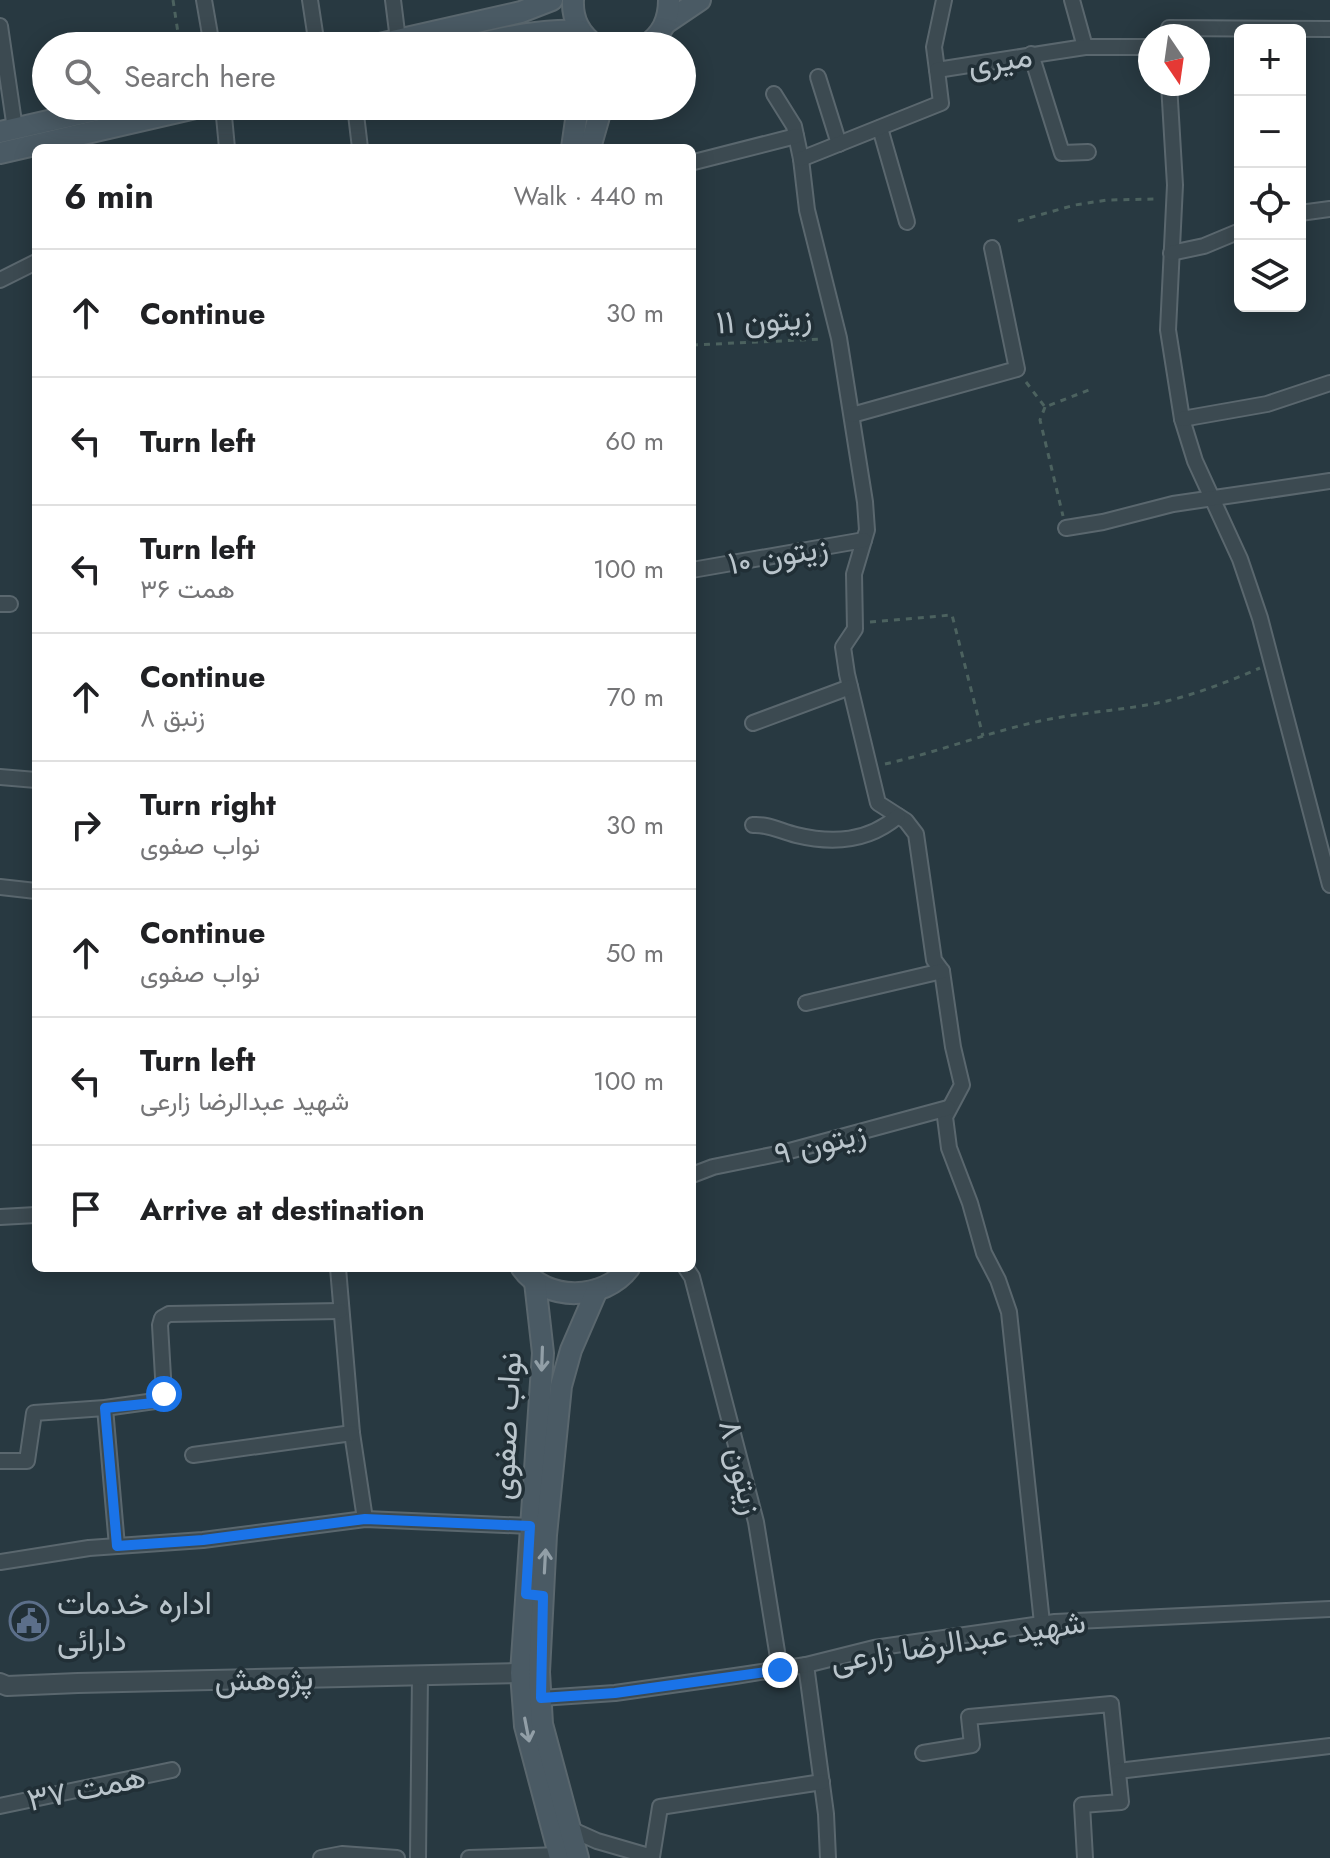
<!DOCTYPE html>
<html lang="en">
<head>
<meta charset="utf-8">
<style>
  body { margin:0; font-family:Jost,Vazirmatn,sans-serif; background:#f6f6f6; color:#202124 }
  .controls { position:absolute; right:24px; top:24px; display:grid; overflow:hidden; border-radius:12px; box-shadow:0 4px 20px #0003 }
  .controls button { width:72px; height:72px; display:grid; place-items:center; padding:0; border:0; border-bottom:2px solid #e0e0e0; background:#fff; color:#202124; font:40px sans-serif }
  .compass { position:absolute; left:1138px; top:24px; width:72px; height:72px; border-radius:50%; background:#fff; box-shadow:0 4px 20px #0003; rotate:167deg }
  .stop { position:absolute; width:24px; height:24px; margin:-18px; border:6px solid #1a73e8; border-radius:50%; background:#fff }
  .stop.end { background:#1a73e8; border-color:#fff; box-shadow:0 2px 8px #0008 }
  .list { margin:0; padding:0; list-style:none }
  h2 { display:flex; justify-content:space-between; align-items:center; height:104px; margin:0; padding:0 32px; font-size:34px }
  h2 small { font-size:26px; font-weight:400; color:#757577 }
  .list li { display:grid; grid-template-columns:52px 1fr auto; gap:24px; align-items:center; box-sizing:border-box; height:128px; padding:0 32px; border-top:2px solid #e0e0e0 }
  .list b { display:block; font-size:30px; white-space:nowrap }
  .list p { margin:0; font-size:26px; white-space:nowrap; color:#757577 }
  .list em { font-size:26px; font-style:normal; color:#757577 }
  .icon { flex:none; width:44px; height:44px; fill:none; stroke:currentColor; stroke-width:2; stroke-linecap:round; stroke-linejoin:round }
  .map { position:relative; flex:none; width:1330px; height:1858px; overflow:hidden }
  .search { position:absolute; background:#fff; box-shadow:0 4px 20px #0003; left:32px; top:32px; width:664px; height:88px; display:flex; align-items:center; gap:20px; box-sizing:border-box; padding:0 28px; border-radius:44px; color:#757577; font-size:30px }
  .panel { position:absolute; background:#fff; box-shadow:0 4px 20px #0003; left:32px; top:144px; width:664px; height:1128px; border-radius:12px }
  .map>svg:first-child { display:block }
</style>
</head>
<body>
<div class="map">
<svg width="1330" height="1858" viewBox="0 0 1330 1858">
  <rect width="100%" height="100%" fill="#283941"/>
  <g fill="none" stroke-linecap="round" stroke-linejoin="round">
    <g stroke="#5a676e" stroke-width="18">
      <g id="minor">
        <path d="M204 0 212 46"/>
        <path d="M310 0 317 46"/>
        <path d="M393 0 398 40"/>
        <path d="M1072 0 1085 47"/>
        <path d="M0 26 15 129"/>
        <path d="M1167 36 1169 28 1330 29"/>
        <path d="M1031 54 1062 153 1088 152"/>
        <path d="M937 70 934 47 944 0"/>
        <path d="M818 77 839 144"/>
        <path d="M1169 84 1175 185 1168 330 1182 419 1195 461 1240 559 1260 618 1330 885"/>
        <path d="M774 94 794 126 801 159 807 210 839 338 865 502 867 530 854 574 855 629 843 647 847 674 878 803 906 821 916 834 934 960 942 971 953 1047 962 1085 945 1117 949 1148 970 1203 984 1253 998 1280 1009 1312 1042 1623"/>
        <path d="M223 106 227 148"/>
        <path d="M355 106 360 148"/>
        <path d="M880 128 907 222"/>
        <path d="M801 159 941 103 937 70 1085 47H1150"/>
        <path d="M694 162 796 136"/>
        <path d="M1300 213 1330 209"/>
        <path d="M1171 253 1204 246 1240 231"/>
        <path d="M0 280 36 262"/>
        <path d="M852 415 1017 369 992 248"/>
        <path d="M1182 419 1267 404 1330 383"/>
        <path d="M1066 528 1103 522 1173 504 1330 481"/>
        <path d="M692 570 864 540"/>
        <path d="M0 604H10"/>
        <path d="M753 723 850 687"/>
        <path d="M0 777 36 780"/>
        <path d="M753 825C769 824 780 831 796 835 833 844 868 842 898 816"/>
        <path d="M0 887 36 891"/>
        <path d="M806 1003 942 971"/>
        <path d="M692 1175 713 1167 782 1153 948 1108"/>
        <path d="M0 1217 36 1215"/>
        <path d="M338 1268 352 1433 365 1519"/>
        <path d="M686 1268 692 1277 756 1522 780 1670"/>
        <path d="M105 1408 117 1546"/>
        <path d="M193 1455 352 1433"/>
        <path d="M0 1461H27L34 1413 105 1408 162 1400 164 1394 160 1325 162 1318 169 1314 340 1311"/>
        <path d="M0 1562 89 1548 203 1540 365 1519 530 1526"/>
        <path d="M806 1665 826 1814 828 1858"/>
        <path d="M541 1698 615 1693 735 1676 806 1665 874 1648 1055 1622 1330 1609"/>
        <path d="M923 1753 972 1745 969 1717 1111 1704 1121 1802 1082 1805 1085 1858"/>
        <path d="M1118 1771 1330 1746"/>
        <path d="M0 1806 172 1770"/>
        <path d="M568 1828 597 1841 652 1857 660 1807 822 1782"/>
        <path d="M321 1858 342 1854 397 1858"/>
        <path d="M418 1858 420 1675"/>
        <path d="M469 1858 559 1855"/>
      </g>
    </g>
    <g stroke="#5a676e" stroke-width="22">
      <path id="tertiary" d="M0 1683 7 1686 78 1683 521 1673"/>
    </g>
    <g stroke="#5a676e" stroke-width="24">
      <g id="secondary">
        <path d="M573 0C572 20 580 34 596 46"/>
        <path d="M666 23 700 0"/>
        <path d="M371 46 521 12 552 0"/>
        <path d="M469 46C507 37 542 29 580 31"/>
        <path d="M645 46C662 35 669 20 669 0"/>
        <path d="M0 132 114 106"/>
        <path d="M572 148 578 106"/>
        <path d="M590 148 602 106"/>
        <path d="M0 153 204 106"/>
        <path d="M522 1268C546 1302 604 1301 629 1268"/>
        <path d="M535 1282 543 1353 521 1673 525 1726 560 1858"/>
        <path d="M578 1858 542 1724 539 1672 546 1535 561 1386 571 1350 597 1290"/>
      </g>
    </g>
    <g stroke="#4c625f" stroke-width="3" stroke-dasharray="6 6" stroke-linecap="butt">
      <path d="M173 0 180 46"/>
      <path d="M1018 221 1075 205 1107 200 1159 199"/>
      <path d="M692 345 823 339"/>
      <path d="M1026 382 1045 407 1094 388"/>
      <path d="M1045 407 1040 420 1063 516"/>
      <path d="M870 622 952 615 983 736"/>
      <path d="M885 764C939 752 991 731 1045 720 1085 712 1127 710 1167 701 1199 693 1230 681 1260 668"/>
    </g>
    <use href="#minor" stroke="#3c4a51" stroke-width="14"/>
    <use href="#tertiary" stroke="#3c4a51" stroke-width="18"/>
    <use href="#secondary" stroke="#4a5a64" stroke-width="20"/>
  </g>
  <defs><path id="oneway-shaft" d="M-6 0H5M1.5-3L5.5 0L1.5 3" fill="none" stroke-width="1.6" stroke-linecap="round" stroke-linejoin="round" transform="scale(2)"/></defs>
  <g stroke="#929fa7">
    <use href="#oneway-shaft" transform="translate(542 1359) rotate(92)"/>
    <use href="#oneway-shaft" transform="translate(545 1561) rotate(-87)"/>
    <use href="#oneway-shaft" transform="translate(527 1730) rotate(79)"/>
  </g>
  <g fill="none" stroke-linecap="round" stroke-linejoin="round">
    <path stroke="#1a73e8" stroke-width="10" d="M164 1394 162 1400 154 1403 105 1408 117 1546 203 1540 365 1519 530 1526 526 1594 543 1596 541 1698 615 1693 780 1670"/>
  </g>
  <defs>
    <g id="civic-ring" transform="scale(2)"><circle r="9.5" fill="#212f36" stroke="#5c6f8a" stroke-width="1.5"/><path d="M-.6-6.5H3V-4.5H.6V-3L4-1V1h2V6H-6V1h2V-1L-.6-3ZM-1.2 2.5V6h2.4V2.5Z" fill="#5c6f8a"/></g>
  </defs>
  <g fill-rule="evenodd">
    <use href="#civic-ring" x="29" y="1621"/>
  </g>
  <g text-anchor="middle" stroke-width="7" stroke-linejoin="round" paint-order="stroke">
    <g font-size="32" fill="#b9c4cb" stroke="#212f36">
      <text transform="translate(1000 60) rotate(-9)" y="11">میری</text>
      <text transform="translate(764 320) rotate(-3)" y="11">زیتون ۱۱</text>
      <text transform="translate(778 555) rotate(-10)" y="11">زیتون ۱۰</text>
      <text transform="translate(820 1143) rotate(-14)" y="11">زیتون ۹</text>
      <text transform="translate(506 1426) rotate(-87)" y="11">نواب صفوی</text>
      <text transform="translate(741 1467) rotate(76)" y="11">زیتون ۸</text>
      <text transform="translate(958 1641) rotate(-9)" y="11">شهید عبدالرضا زارعی</text>
      <text transform="translate(264 1679) rotate(-1)" y="11">پژوهش</text>
      <text transform="translate(86 1788) rotate(-12)" y="11">همت ۳۷</text>
    </g>
    <g font-size="32" fill="#b9c4cb" stroke="#212f36" text-anchor="start">
      <text x="57" y="1614">اداره خدمات<tspan x="57" dy="37">دارائی</tspan></text>
    </g>
  </g>
</svg>
<div class="controls">
<button>+</button>
<button>−</button>
<button><svg class="icon" aria-label="locate" viewBox="0 0 24 24"><circle cx="12" cy="12" r="6"/><path d="M12 2v4M12 18v4M2 12h4M18 12h4"/></svg></button>
<button><svg class="icon" aria-label="layers" viewBox="0 0 24 24"><path d="M12 4l9 5-9 5-9-5zM3 14l9 5 9-5"/></svg></button>
</div>
<svg class="compass" viewBox="-18 -18 36 36"><path d="M0-13l5 13h-10z" fill="#e53935"/><path d="M0 13l5-13h-10z" fill="#757577"/></svg>
<div class="stop" style="left:164px;top:1394px"></div>
<div class="stop end" style="left:780px;top:1670px"></div>
<div class="search"><svg class="icon" aria-label="search" viewBox="0 0 24 24"><circle cx="10" cy="10" r="6"/><path d="M15 15l6 6"/></svg>Search here</div>
<section class="panel">
<h2>6 min<small>Walk · 440 m</small></h2>
<ul class="list">
<li><svg class="icon" aria-label="ahead" viewBox="0 0 24 24"><path d="M12 20V5M6 11l6-6 6 6"/></svg><div><b>Continue</b></div><em>30 m</em></li>
<li><svg class="icon" aria-label="left" viewBox="0 0 24 24"><path d="M17 20v-9H6M10 6l-5 5 5 5"/></svg><div><b>Turn left</b></div><em>60 m</em></li>
<li><svg class="icon" aria-label="left" viewBox="0 0 24 24"><path d="M17 20v-9H6M10 6l-5 5 5 5"/></svg><div><b>Turn left</b><p>همت ۳۶</p></div><em>100 m</em></li>
<li><svg class="icon" aria-label="ahead" viewBox="0 0 24 24"><path d="M12 20V5M6 11l6-6 6 6"/></svg><div><b>Continue</b><p>زنبق ۸</p></div><em>70 m</em></li>
<li><svg class="icon" aria-label="right" viewBox="0 0 24 24"><path d="M7 20v-9h11M14 6l5 5-5 5"/></svg><div><b>Turn right</b><p>نواب صفوی</p></div><em>30 m</em></li>
<li><svg class="icon" aria-label="ahead" viewBox="0 0 24 24"><path d="M12 20V5M6 11l6-6 6 6"/></svg><div><b>Continue</b><p>نواب صفوی</p></div><em>50 m</em></li>
<li><svg class="icon" aria-label="left" viewBox="0 0 24 24"><path d="M17 20v-9H6M10 6l-5 5 5 5"/></svg><div><b>Turn left</b><p>شهید عبدالرضا زارعی</p></div><em>100 m</em></li>
<li><svg class="icon" aria-label="arrive" viewBox="0 0 24 24"><path d="M6 21V4h12l-3 4 3 4H6"/></svg><div><b>Arrive at destination</b></div></li>
</ul>
</section>
</div>
</body>
</html>
